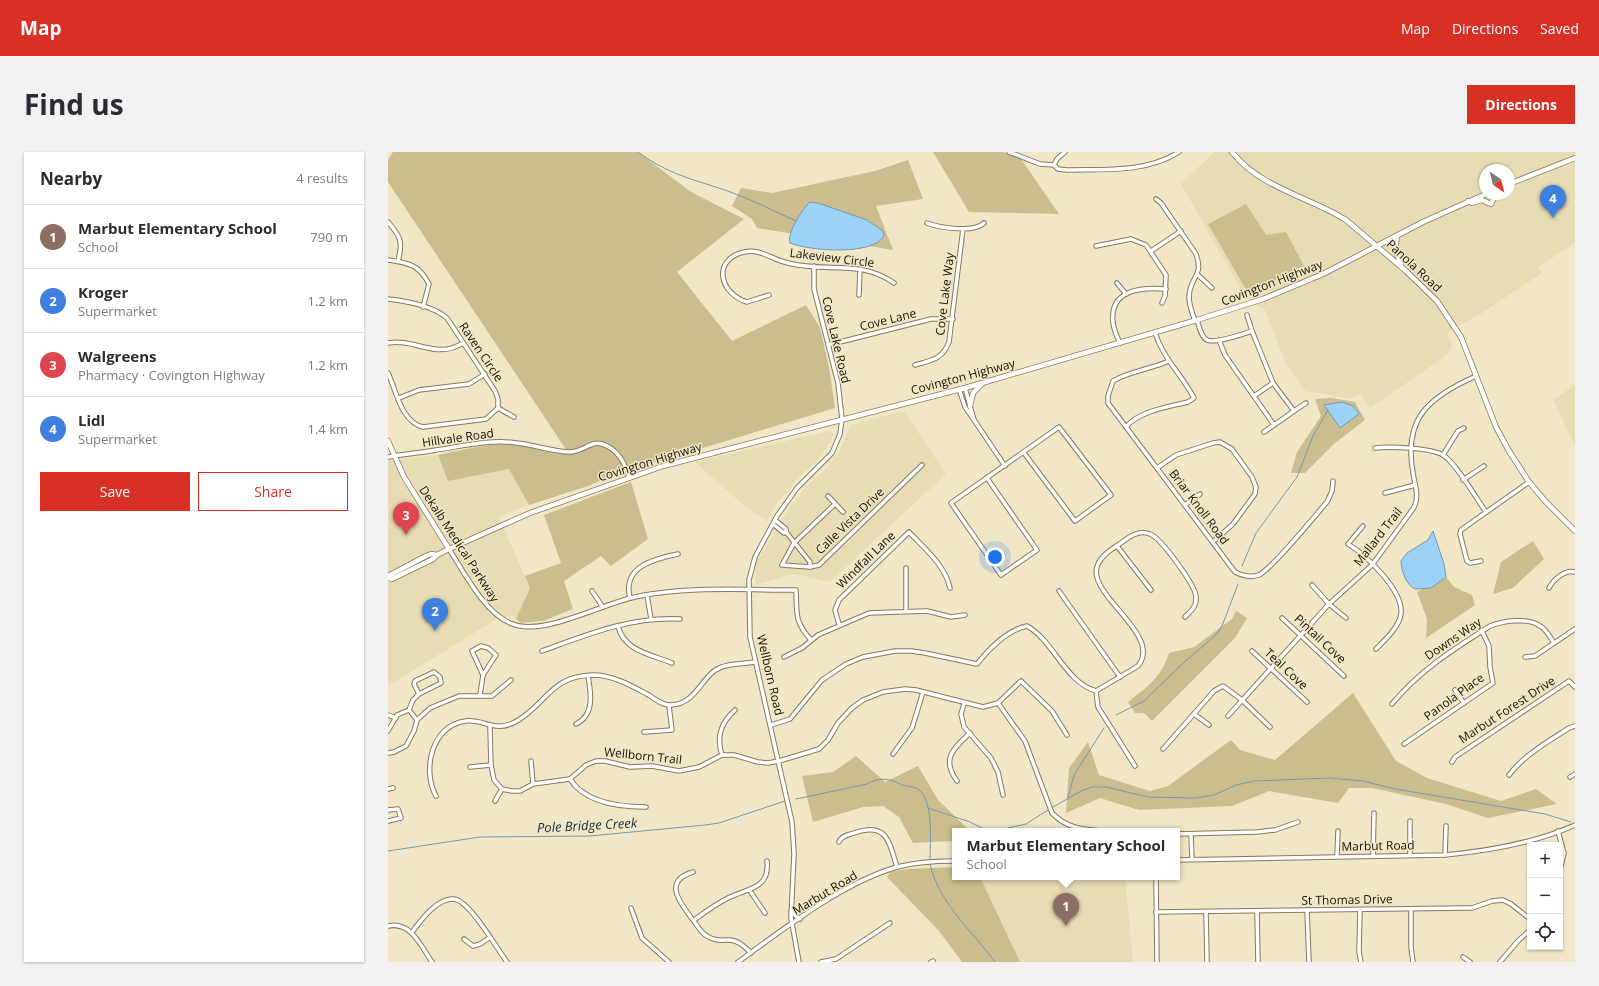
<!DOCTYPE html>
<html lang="en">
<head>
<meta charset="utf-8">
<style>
  body { margin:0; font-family:"Open Sans",sans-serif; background:#f2f2f3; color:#2b2b33 }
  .controls { position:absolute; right:12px; bottom:12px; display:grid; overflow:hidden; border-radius:0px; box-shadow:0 1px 3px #0004 }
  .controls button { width:36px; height:36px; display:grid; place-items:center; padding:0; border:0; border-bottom:1px solid #e1e1e2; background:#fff; color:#2b2b33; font:20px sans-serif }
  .compass { position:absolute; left:1091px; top:12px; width:36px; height:36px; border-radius:50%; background:#fff; box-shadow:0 1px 3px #0004; rotate:145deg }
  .you { position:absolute; left:607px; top:405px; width:14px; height:14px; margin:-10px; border:3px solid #fff; border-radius:50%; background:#1a73e8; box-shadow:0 0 0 6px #1a73e833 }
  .badge { display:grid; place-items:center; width:26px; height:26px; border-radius:50%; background:#d93025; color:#fff; font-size:13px; font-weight:700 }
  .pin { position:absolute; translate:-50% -33px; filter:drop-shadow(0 1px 2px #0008) }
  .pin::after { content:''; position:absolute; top:21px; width:14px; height:12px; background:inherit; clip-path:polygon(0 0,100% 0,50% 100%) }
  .popup { position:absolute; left:564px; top:676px; width:228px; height:52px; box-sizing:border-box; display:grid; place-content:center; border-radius:0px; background:#fff; filter:drop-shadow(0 1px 3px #0005); font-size:13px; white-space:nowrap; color:#7c7c81 }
  .popup b { font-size:15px; color:#2b2b33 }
  .popup::after { content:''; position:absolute; left:50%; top:100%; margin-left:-8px; border:8px solid transparent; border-top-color:#fff }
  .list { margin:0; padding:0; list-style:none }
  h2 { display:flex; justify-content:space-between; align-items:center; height:52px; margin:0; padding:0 16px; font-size:17px }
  h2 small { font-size:13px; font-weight:400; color:#7c7c81 }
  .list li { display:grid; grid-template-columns:26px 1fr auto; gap:12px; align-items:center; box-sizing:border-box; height:64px; padding:0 16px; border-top:1px solid #e1e1e2 }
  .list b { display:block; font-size:15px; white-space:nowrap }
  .list p { margin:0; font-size:13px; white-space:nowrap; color:#7c7c81 }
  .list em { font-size:13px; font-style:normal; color:#7c7c81 }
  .actions { display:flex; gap:8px; padding:12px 16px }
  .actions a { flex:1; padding:9px 0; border:1px solid #d93025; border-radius:0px; text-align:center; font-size:14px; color:#d93025 }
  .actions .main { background:#d93025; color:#fff }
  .icon { flex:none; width:22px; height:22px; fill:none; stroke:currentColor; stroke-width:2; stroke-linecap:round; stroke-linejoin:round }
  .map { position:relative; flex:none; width:1187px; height:810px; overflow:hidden; border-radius:0px }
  header { display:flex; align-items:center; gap:24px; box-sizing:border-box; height:56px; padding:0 20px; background:#d93025; color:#fff }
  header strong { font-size:19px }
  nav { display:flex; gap:22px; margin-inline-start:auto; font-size:14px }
  .intro { display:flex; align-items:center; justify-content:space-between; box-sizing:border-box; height:96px; padding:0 24px }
  h1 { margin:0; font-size:28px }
  .button { padding:10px 18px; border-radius:0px; background:#d93025; color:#fff; font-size:14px; font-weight:700 }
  main { display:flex; gap:24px; padding:0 24px }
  aside { flex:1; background:#fff; border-radius:0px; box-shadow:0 1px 3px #0004 }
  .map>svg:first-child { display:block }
</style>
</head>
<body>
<header>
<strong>Map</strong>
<nav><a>Map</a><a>Directions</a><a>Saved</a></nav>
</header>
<div class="intro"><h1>Find us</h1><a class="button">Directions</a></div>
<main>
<aside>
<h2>Nearby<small>4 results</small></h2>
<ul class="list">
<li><span class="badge" style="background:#8d6e63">1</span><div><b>Marbut Elementary School</b><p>School</p></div><em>790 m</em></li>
<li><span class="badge" style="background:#3f7fe0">2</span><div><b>Kroger</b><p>Supermarket</p></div><em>1.2 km</em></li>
<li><span class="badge" style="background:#e0444e">3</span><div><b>Walgreens</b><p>Pharmacy · Covington Highway</p></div><em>1.2 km</em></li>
<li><span class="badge" style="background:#3f7fe0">4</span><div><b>Lidl</b><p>Supermarket</p></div><em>1.4 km</em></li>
</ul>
<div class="actions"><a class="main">Save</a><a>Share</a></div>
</aside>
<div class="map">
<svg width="1187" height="810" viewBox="0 0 1187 810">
  <rect width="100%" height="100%" fill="#f1e7c6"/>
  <g fill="#e7dcb3" fill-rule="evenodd">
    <path d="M826 0H1187V90L1151 115 1154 121 1094 161 1059 180 1064 194 1059 203 982 256 972 242 964 247 917 239 897 210 877 158 858 146 793 32ZM1097 18H1121V42H1097Z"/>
    <path d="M1187 233V293L1165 248Z"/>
    <path d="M516 259 558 322 442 430 406 422 367 433 368 411 396 364 417 335 440 315 455 292 462 273Z"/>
    <path d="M441 279 446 282 432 307 414 322 389 351 379 369 358 355 307 310Z"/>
    <path d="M50 303 60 329 121 317 141 353 111 365 142 436 128 467 123 464 110 466 0 534V308Z"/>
    <path d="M592 725H737L745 810H632Z"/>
  </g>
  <g fill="#cbbd8d">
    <path d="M5 0H250L303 40 356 67 289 120 344 189 418 153 432 176 441 215 447 256 228 322 203 333 141 353 121 317 60 329 50 303C76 298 103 290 130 293 147 296 163 303 181 302L0 30V8Z"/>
    <path d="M545 0H615L633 7 671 62 581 60Z"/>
    <path d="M520 8 535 47 488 54 505 98 369 76 364 67 344 54 353 36 384 41 487 19Z"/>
    <path d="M858 52 878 83 898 80 916 114 860 141 820 72Z"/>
    <path d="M943 246 967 250 977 268 947 291 917 321H903L909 300 933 264 927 247Z"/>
    <path d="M243 330 260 387 223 414 213 404 176 429 185 457 155 469 133 471 128 467 142 436 137 424 173 411 156 363Z"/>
    <path d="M1145 389 1156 407 1125 436 1105 442 1113 410Z"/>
    <path d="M1058 425 1066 435 1084 443 1087 453 1038 486 1039 467 1029 440Z"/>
    <path d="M848 459 859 466 847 486 764 569 756 561H747L740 550C759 535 773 526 781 501L806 495 844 467Z"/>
    <path d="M965 541 1008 609 1039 626 1113 649 1148 637 1169 652 1100 666 1058 652 984 636H961L950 651 881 639 844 654 751 658 712 646 678 661 681 616 700 590 711 623 762 639 780 634 843 588 852 598 887 608Z"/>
    <path d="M468 604 497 630 530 614 550 648 578 675 575 679H567L566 689 525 691 511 665 495 654 475 655 425 670 414 624 445 620Z"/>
    <path d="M567 715V725H592L632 810H574L551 779 499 725 502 720 520 717Z"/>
  </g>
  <g fill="#9dd2f8" stroke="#7498af">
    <path d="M422 50 430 51 479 68 495 79 496 84C484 104 422 99 402 91 398 82 415 56 422 50Z"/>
    <path d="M954 250 965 254 971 262 952 276 936 253Z"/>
    <path d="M1045 379 1056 412 1058 425 1043 436 1027 437C1018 433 1013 418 1013 409L1019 401 1040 388Z"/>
  </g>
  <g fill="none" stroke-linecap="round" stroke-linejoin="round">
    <g stroke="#7498af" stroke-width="1">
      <path d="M250 0C275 19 299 26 328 35 356 44 382 57 408 69"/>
      <path d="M854 414 868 381 909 325 925 284 940 258"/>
      <path d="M728 563 756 549 793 513 829 482 834 474 850 432"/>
      <path d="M680 645 686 623 716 576"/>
      <path d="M408 647 479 632C492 625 501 626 514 633 520 635 526 634 531 638 546 650 542 691 542 708"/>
      <path d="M665 655 693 639 704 635H718L760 645 807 646 826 643 848 633 866 629 942 626 975 629 1007 637 1157 662 1183 670"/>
      <path d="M540 656 582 670 598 678 607 679 638 672 660 658"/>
      <path d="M0 699 92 685 202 684 317 673 331 671 397 649"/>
      <path d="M542 712C550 750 585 780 607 810"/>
    </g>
    <g stroke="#847b5c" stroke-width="5.5">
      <g id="minor">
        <path d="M621 0 652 12 666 13 669 7 677 0"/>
        <path d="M666 13 670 17 678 18C716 17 758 21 791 0"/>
        <path d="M768 47 773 51 808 102C815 123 806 121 802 138 799 148 804 160 807 169"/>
        <path d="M0 70C13 85 15 90 10 109"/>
        <path d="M539 71C552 76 586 81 596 71"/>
        <path d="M708 94 743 87 758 93 778 123 777 144 774 151"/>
        <path d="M763 99 793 79"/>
        <path d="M0 108C20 111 31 112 41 132L35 155"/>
        <path d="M810 123 824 136"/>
        <path d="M729 131 738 142"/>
        <path d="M381 143 359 150C332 142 323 108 356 100 372 96 385 108 400 111 437 121 473 107 506 131"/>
        <path d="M471 143 472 117"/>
        <path d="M0 147C18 149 45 154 59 166L107 239 110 247V256L98 267 35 275C13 270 8 238 0 221"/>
        <path d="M859 163 864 179"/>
        <path d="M809 168C811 174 813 185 819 188 827 192 855 182 864 179L885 231 906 259 876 280"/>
        <path d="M831 188 837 203 886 273"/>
        <path d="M0 191C27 186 48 208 75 191"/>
        <path d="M732 191C729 185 726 177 725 171 721 137 754 135 778 137"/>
        <path d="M440 193 543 167H565"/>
        <path d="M781 209C763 217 742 219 725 229L720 244V251L847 420C855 424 862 426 871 423 886 415 925 366 939 350L944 339 945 329"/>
        <path d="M527 213C544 208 554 208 561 190L575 77"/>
        <path d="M571 237 577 255 586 268 577 236"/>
        <path d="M866 244 885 231"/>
        <path d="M11 246 31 238 81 232 97 222"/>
        <path d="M110 256 126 265"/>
        <path d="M906 259 918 251"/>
        <path d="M586 268 617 314"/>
        <path d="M738 275C751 259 780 255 800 250L806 246C794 223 775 206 767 181"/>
        <path d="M987 296C1002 294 1043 296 1055 303 1068 311 1088 346 1098 360"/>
        <path d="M1055 303 1070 279 1076 276"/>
        <path d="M0 305C16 302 32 301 48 298 75 294 102 287 129 291 146 293 163 299 180 300 194 301 203 288 214 292 229 296 238 312 241 326"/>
        <path d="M769 316 788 303 825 291 832 290 844 297 864 325 868 335 867 342 845 372 825 390"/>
        <path d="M599 326 649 398 613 423 563 351 671 275 723 343 687 369 636 301"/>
        <path d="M1075 328 1096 314"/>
        <path d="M997 341 1027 333"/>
        <path d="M440 344 455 360"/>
        <path d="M447 352 406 391 394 413 422 415 431 413 534 313"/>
        <path d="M797 353 812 342"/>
        <path d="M387 368 398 377V380L422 410V415"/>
        <path d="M385 372 396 381 398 380"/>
        <path d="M975 374 960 392C978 403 1016 439 1013 462 1011 475 998 487 988 497"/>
        <path d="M729 394 763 438"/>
        <path d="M61 397C76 420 96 460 122 471 153 486 213 452 247 445 299 434 355 438 408 438 409 461 406 469 423 488"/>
        <path d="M1093 409 1082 411 1079 409 1072 382 1073 378 1141 330"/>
        <path d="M924 433 941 452 958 466"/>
        <path d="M1161 436C1165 428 1177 417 1187 420"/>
        <path d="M204 439 214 454"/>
        <path d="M671 439 732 525"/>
        <path d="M259 443 263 467"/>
        <path d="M242 446C234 415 265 407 290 402"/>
        <path d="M518 459V416"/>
        <path d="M894 466 956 524"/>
        <path d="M451 472 447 458 451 448 521 380C537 397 557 413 562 436"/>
        <path d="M230 474C236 499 262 502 284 511"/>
        <path d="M93 494 100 496 108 503 95 523 84 499Z"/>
        <path d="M154 499C198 483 244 464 292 467"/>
        <path d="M864 499 919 550"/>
        <path d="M396 505 414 496 430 483 481 461 539 459 563 465 577 463"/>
        <path d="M1137 505 1147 504 1187 477"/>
        <path d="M46 520 52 525 53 531 31 542 26 532 27 529Z"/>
        <path d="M1067 538 1076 551"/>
        <path d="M708 539 750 514C776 482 695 441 710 412 715 401 728 395 737 388 745 382 753 378 762 382 773 386 808 434 808 445 809 454 803 459 797 465"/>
        <path d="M708 539 710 555 747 614"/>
        <path d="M92 543 95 523"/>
        <path d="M610 551 637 589 664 661C678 676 694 677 714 679"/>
        <path d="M576 552 573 562 576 575 603 606 610 620 615 643"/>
        <path d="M1004 552C1032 518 1066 497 1102 474 1115 469 1139 465 1152 474 1158 477 1162 485 1166 491"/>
        <path d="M21 558 29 568"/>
        <path d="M806 562 821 573"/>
        <path d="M0 563 8 566"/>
        <path d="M840 564 941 452 984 413 1025 357C1032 345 1027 334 1025 321 1015 266 1041 245 1088 224"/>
        <path d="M188 572C207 563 203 541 200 524"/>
        <path d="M383 573 402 567 434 528 458 512 475 505 507 499H523L537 501 589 512C601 497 619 478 639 474 666 489 677 530 708 539"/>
        <path d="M102 575 103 613 106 628 114 637 124 639H132L145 632 182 627 198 613 208 609H217L242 615 264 614 291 619 311 615 334 603H346L370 610 380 611 391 609 431 597 440 588 450 571 464 556 475 548 495 540 517 537 528 538 595 555 610 551 633 529 664 559 679 583"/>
        <path d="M0 579 9 563 21 558 25 548 31 542"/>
        <path d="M256 580 284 578 281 554"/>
        <path d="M1016 592 1105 531 1102 515 1101 494 1094 479"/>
        <path d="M775 597 826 539 835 534 854 548 882 575"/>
        <path d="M0 601 6 600 18 594 26 579 29 568 42 556 71 544H104L123 528"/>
        <path d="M505 602 524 576 535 540"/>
        <path d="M334 603C328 584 333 571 347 558"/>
        <path d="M143 609 145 632"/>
        <path d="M1064 610 1067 605 1181 529 1187 535"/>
        <path d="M82 615 103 613"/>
        <path d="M1121 623C1136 603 1161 589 1181 576L1187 574"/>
        <path d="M1182 625 1187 622"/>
        <path d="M182 627C197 651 232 655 258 655"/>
        <path d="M569 629C553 607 565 597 582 581"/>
        <path d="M0 637 5 636"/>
        <path d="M48 644C34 619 43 573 78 569 97 567 106 581 127 570 159 553 161 524 205 523 224 523 242 533 259 542 266 546 275 554 283 553 306 552 311 531 326 519 337 511 355 512 367 510"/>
        <path d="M107 649 114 637"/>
        <path d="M0 658 10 657 13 666 0 669"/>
        <path d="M1170 679 1176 701 1172 718"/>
        <path d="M789 682 869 680 887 678 910 670"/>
        <path d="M803 682 804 707"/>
        <path d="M451 690C453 684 460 683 466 681 499 669 501 690 509 715"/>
        <path d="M1022 703V669"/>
        <path d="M1057 703 1058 674"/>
        <path d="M949 704 950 679"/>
        <path d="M985 704 986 661"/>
        <path d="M789 708 1057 703C1100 699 1147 691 1187 673"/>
        <path d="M305 720C274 729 292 751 305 768 310 774 312 780 319 784 336 795 342 778 363 801"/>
        <path d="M768 725 769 810"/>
        <path d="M362 739 377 761"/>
        <path d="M243 756 254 786 281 810"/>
        <path d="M1023 757V795L1025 810"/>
        <path d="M919 758 921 810"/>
        <path d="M972 758 971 800 973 810"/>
        <path d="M403 760 412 767"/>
        <path d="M768 760 1078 756H1084L1104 749 1115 748 1123 752 1142 767"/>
        <path d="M818 760 819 810"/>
        <path d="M869 760 870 810"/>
        <path d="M306 768C317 760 328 752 340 746 359 736 382 738 379 709"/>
        <path d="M0 774C23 769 33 794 44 810"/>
        <path d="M24 780C33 768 50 745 66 747 82 749 109 797 119 810"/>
        <path d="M76 787 85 794 92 792 101 786"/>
        <path d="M1075 805 1082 810"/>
        <path d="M350 810C397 776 454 731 509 715 528 710 548 709 567 709"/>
        <path d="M411 810 403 766 406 702 404 670 362 485 361 428 367 405 389 364 409 336 444 301 452 282 454 267 450 231 426 137V114"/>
        <path d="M433 810 448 807 502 771"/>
        <path d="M543 810 545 809"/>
        <path d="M1112 810 1130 789 1142 778"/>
      </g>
    </g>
    <g stroke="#847b5c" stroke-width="6">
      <g id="major">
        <path d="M844 0C872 36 922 45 958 68L1018 119 1049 149 1073 185 1108 275 1121 299 1141 330 1158 350 1187 379"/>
        <path d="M1121 32 1187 6"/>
        <path d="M1080 49 1084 51 1094 48 1103 52 1108 42"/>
        <path d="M1009 84 1007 97 1013 113"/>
        <path d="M582 254 585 241 594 232"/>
        <path d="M0 289 16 325 61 397"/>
        <path d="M0 426 2 423 38 404 43 402 49 403"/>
        <path d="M1 426 4 427 45 407 49 403 61 397 142 361 275 314 577 236 809 168 875 147 935 122 1035 70 1098 42"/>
      </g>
    </g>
    <use href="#minor" stroke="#fff" stroke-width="3.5"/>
    <use href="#major" stroke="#fff" stroke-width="4.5"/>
  </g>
  <g text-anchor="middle" stroke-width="3" stroke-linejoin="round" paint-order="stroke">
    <g font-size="12" fill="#151106" stroke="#f1e7c6">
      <text transform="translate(444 106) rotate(7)" y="4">Lakeview Circle</text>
      <text transform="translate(1026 114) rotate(43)" y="4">Panola Road</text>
      <text transform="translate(884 131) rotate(-21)" y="4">Covington Highway</text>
      <text transform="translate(557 142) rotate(-83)" y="4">Cove Lake Way</text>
      <text transform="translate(500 168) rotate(-14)" y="4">Cove Lane</text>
      <text transform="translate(448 188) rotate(77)" y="4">Cove Lake Road</text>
      <text transform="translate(93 200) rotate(56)" y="4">Raven Circle</text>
      <text transform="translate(575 225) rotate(-15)" y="4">Covington Highway</text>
      <text transform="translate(70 286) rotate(-8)" y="4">Hillvale Road</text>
      <text transform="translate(262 310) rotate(-17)" y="4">Covington Highway</text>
      <text transform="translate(811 355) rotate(53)" y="4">Briar Knoll Road</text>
      <text transform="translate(462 369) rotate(-44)" y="4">Calle Vista Drive</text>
      <text transform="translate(990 385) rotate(-52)" y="4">Mallard Trail</text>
      <text transform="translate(71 392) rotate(57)" y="4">Dekalb Medical Parkway</text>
      <text transform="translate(478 408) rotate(-44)" y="4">Windfall Lane</text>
      <text transform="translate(932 487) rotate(43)" y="4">Pintail Cove</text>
      <text transform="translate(1065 487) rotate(-34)" y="4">Downs Way</text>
      <text transform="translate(898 517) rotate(43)" y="4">Teal Cove</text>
      <text transform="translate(382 523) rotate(77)" y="4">Wellborn Road</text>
      <text transform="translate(1066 545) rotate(-36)" y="4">Panola Place</text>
      <text transform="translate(1119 558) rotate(-33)" y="4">Marbut Forest Drive</text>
      <text transform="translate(255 604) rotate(6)" y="4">Wellborn Trail</text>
      <text transform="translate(990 694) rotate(-1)" y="4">Marbut Road</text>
      <text transform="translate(437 741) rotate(-31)" y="4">Marbut Road</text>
      <text transform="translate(959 748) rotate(-1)" y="4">St Thomas Drive</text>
    </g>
    <g font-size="13" font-style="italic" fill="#0e2c3f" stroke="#f1e7c6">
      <text transform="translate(199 673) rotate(-3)" y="5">Pole Bridge Creek</text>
    </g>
  </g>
</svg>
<div class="controls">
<button>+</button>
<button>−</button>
<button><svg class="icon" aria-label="locate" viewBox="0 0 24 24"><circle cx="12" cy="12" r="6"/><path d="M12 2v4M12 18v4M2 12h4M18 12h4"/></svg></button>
</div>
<svg class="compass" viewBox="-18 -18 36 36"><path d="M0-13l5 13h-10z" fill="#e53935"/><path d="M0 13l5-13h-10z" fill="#7c7c81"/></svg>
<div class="you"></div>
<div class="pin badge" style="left:678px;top:774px;background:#8d6e63">1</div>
<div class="popup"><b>Marbut Elementary School</b>School</div>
<div class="pin badge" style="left:47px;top:479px;background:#3f7fe0">2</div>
<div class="pin badge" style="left:18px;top:383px;background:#e0444e">3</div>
<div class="pin badge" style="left:1165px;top:66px;background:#3f7fe0">4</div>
</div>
</main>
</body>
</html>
